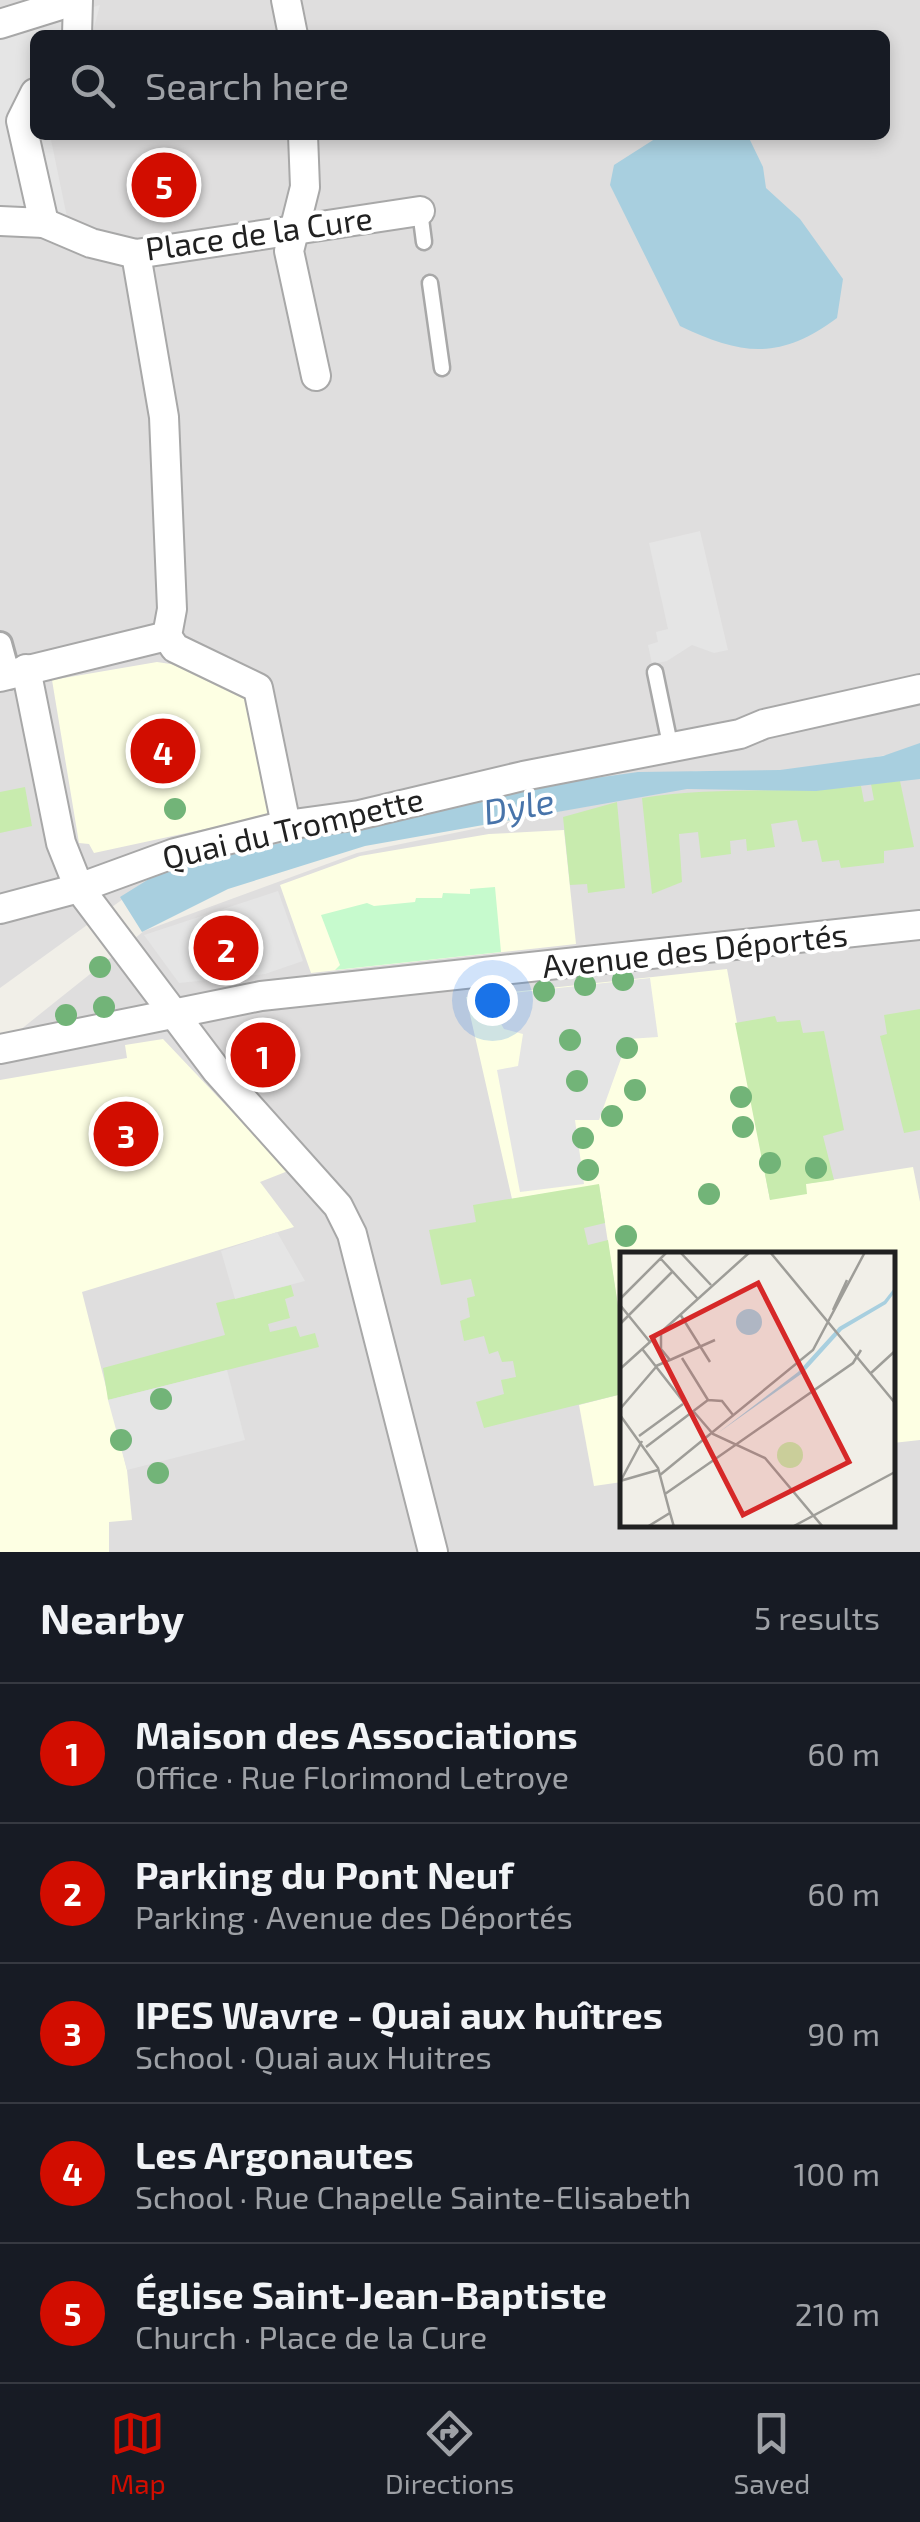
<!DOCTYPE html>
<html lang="en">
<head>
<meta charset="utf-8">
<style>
  body { margin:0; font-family:"Exo 2",sans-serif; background:#242831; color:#f1f3f6 }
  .you { position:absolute; left:492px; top:1000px; width:35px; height:35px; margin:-25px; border:8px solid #fff; border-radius:50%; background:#1a73e8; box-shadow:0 0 0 15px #1a73e833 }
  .badge { display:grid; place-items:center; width:65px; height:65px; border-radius:50%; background:#d20d00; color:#fff; font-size:32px; font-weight:700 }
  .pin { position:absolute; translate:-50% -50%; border:5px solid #fff; box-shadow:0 2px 10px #0006 }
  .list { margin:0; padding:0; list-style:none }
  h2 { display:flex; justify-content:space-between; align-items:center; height:130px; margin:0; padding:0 40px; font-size:42px }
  h2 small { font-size:32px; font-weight:400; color:#9ea1a6 }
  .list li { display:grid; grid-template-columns:65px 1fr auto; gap:30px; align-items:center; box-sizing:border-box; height:140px; padding:0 40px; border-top:2px solid #363941 }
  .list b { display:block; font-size:38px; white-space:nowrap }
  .list p { margin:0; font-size:32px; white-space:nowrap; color:#9ea1a6 }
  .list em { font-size:32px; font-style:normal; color:#9ea1a6 }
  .icon { flex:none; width:55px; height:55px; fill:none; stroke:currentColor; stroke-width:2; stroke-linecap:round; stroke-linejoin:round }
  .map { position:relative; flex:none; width:920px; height:1552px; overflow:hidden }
  .search { position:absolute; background:#171b24; box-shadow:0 5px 15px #0003; left:30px; right:30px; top:30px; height:110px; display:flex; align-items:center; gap:25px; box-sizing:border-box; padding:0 35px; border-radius:15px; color:#9ea1a6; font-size:38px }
  .sheet { height:830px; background:#171b24 }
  nav { display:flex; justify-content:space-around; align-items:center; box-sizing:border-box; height:140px; border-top:2px solid #363941; background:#171b24; font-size:28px; color:#9ea1a6 }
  nav a { display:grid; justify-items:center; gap:5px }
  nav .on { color:#d20d00 }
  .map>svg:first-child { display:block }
</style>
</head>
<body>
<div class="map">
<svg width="920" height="1552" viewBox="0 0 920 1552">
  <rect width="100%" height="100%" fill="#f1efe8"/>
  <g fill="#dfdede" fill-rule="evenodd">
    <path d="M0 0H920V749L781 774 696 771 123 899 0 988ZM35 35H885V135H35Z"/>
    <path d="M920 774V1552H0V1046L144 931 357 853 683 786ZM622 1254H892V1524H622Z"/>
  </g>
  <g fill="#fdffe3">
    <path d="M157 662 204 669 252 695 274 814 94 853 89 844 79 843 52 680Z"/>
    <path d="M564 830 576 944 311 973 280 885 360 856 489 834Z"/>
    <path d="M727 969 770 1200 805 1184 913 1167 920 1202V1440L893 1443 892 1254H622V1332L599 1185 512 1199 466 997Z"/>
    <path d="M163 1039 288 1171 260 1182 294 1227 82 1292 127 1470 132 1520 109 1522V1552H0V1080L127 1058 125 1045Z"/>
    <path d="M622 1394V1482L594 1486 579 1405Z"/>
  </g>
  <g fill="#c8ebae">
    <path d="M900 781 914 847 884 851V863L841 868 839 860 822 862 817 840 802 842 797 820 771 824 775 847 747 851 746 839 730 841 731 854 701 858 698 832 679 834 682 882 652 894 642 798C715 786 788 794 861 786L864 802 874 800 871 784Z"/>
    <path d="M25 787 32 826 0 833V792Z"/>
    <path d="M617 802 625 888 588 893 587 884 570 885 563 817Z"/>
    <path d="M920 1009V1130L904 1133 880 1036 887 1034 884 1015Z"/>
    <path d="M775 1016 777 1022 800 1020 803 1033 824 1031 844 1130 823 1136 834 1180 806 1184 807 1194 770 1200 735 1023Z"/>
    <path d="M599 1184 605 1223 584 1228 588 1245 608 1240 622 1332V1394L484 1428 476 1402 504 1394 501 1380 516 1377 513 1361 502 1362 498 1351 489 1354 484 1336 464 1341 460 1321 470 1317 467 1298 475 1296 471 1279 441 1285 429 1230 476 1222 473 1205Z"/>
    <path d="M291 1285 294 1296 285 1299 290 1318 268 1324 270 1332 296 1326 300 1337 315 1333 319 1347 108 1400 103 1368 225 1335 216 1303Z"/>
  </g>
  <path fill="#c6facd" d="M495 887 501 952 335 970 340 965 321 915 367 903 374 906 415 902 416 898H442L443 893 470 894V889Z"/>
  <g fill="#e5e5e5">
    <path d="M100 5 92 35H35V135H50L67 217 58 221 52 235H0V35Z"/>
    <path d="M700 531 728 650 714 653 692 645 667 661 652 664 648 645 658 642 656 632 668 629 649 543Z"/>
    <path d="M278 891 303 961 265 974 179 983 144 935Z"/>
    <path d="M650 978 658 1037 628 1039 599 1120H575L584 1184 520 1192 497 1070 518 1066 523 1034 504 1029 485 996Z"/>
    <path d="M277 1232 305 1281 235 1299 221 1251Z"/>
    <path d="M227 1370 245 1440 127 1470 108 1400Z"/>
  </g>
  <g fill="#a8cfdf">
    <path d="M661 135 749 138 763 167 766 188 800 219 843 279 837 318C780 360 743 356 680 326L610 185 614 165Z"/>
    <path d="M920 743V779L816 791 687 789 365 846 228 889 142 932 120 897 165 869 531 787 638 772 780 770 883 756Z"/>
  </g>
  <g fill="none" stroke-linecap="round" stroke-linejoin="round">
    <g stroke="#a8a8a8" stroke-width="19">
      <g id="service">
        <path d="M420 211 424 242"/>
        <path d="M430 283 442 368"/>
        <path d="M655 672 671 749"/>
      </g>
    </g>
    <g stroke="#a8a8a8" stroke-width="28">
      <path id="pedestrian" d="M0 644 9 677"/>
    </g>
    <g stroke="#a8a8a8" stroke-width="32">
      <g id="minor">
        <path d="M286 0 293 35"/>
        <path d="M0 24 77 0"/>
        <path d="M77 35 78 0"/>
        <path d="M303 135 305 187 289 251 316 376"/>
        <path d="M0 221 44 223 21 121 35 93"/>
        <path d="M44 223 91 243 136 254 420 211"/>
        <path d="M136 254 164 417 172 609 167 636 175 648 258 688 286 825"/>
        <path d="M26 669 61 843 79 888 217 1071 338 1206 352 1234 433 1552"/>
        <path d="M0 677 167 636"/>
        <path d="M0 909 79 888 175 853 286 825 359 815 523 776 740 734 764 724 920 689"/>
        <path d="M0 1049 261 996 920 925"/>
      </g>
    </g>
    <use href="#service" stroke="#fff" stroke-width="14"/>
    <use href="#pedestrian" stroke="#fff" stroke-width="22"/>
    <use href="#minor" stroke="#fff" stroke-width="28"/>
  </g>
  <g fill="#72b478">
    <circle cx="175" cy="809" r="11"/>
    <circle cx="100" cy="967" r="11"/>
    <circle cx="623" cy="980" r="11"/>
    <circle cx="585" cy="985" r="11"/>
    <circle cx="544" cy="991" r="11"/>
    <circle cx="104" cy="1007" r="11"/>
    <circle cx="66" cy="1015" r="11"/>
    <circle cx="570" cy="1040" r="11"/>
    <circle cx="627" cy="1048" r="11"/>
    <circle cx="577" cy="1081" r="11"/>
    <circle cx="635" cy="1090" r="11"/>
    <circle cx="741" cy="1097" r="11"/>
    <circle cx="612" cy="1116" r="11"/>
    <circle cx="743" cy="1127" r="11"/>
    <circle cx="583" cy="1138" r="11"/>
    <circle cx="770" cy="1163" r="11"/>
    <circle cx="816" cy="1168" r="11"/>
    <circle cx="588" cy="1170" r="11"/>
    <circle cx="709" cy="1194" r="11"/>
    <circle cx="626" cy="1236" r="11"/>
    <circle cx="161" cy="1399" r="11"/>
    <circle cx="121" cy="1440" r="11"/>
    <circle cx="158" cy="1473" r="11"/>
  </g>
  <g text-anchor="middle" stroke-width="8" stroke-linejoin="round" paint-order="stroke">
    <g font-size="32" fill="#212121" stroke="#fff">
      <text transform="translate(259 234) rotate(-8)" y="11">Place de la Cure</text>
      <text transform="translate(293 829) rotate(-13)" y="11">Quai du Trompette</text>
      <text transform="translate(695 951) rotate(-6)" y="11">Avenue des Déportés</text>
    </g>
    <g font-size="35" font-style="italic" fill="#4874aa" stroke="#fff">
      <text transform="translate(519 807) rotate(-10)" y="12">Dyle</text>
    </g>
  </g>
  <g transform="translate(620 1252)">
    <rect width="275" height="275" fill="#f1efe8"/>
    <path d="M157 203a13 13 0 1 1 26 0a13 13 0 1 1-26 0Z" fill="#c8ebae"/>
    <path d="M275 35V40L266 52 222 78 184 120 98 181 178 120 219 75 264 49ZM116 70a13 13 0 1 1 26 0a13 13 0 1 1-26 0Z" fill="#a8cfdf"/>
    <path fill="none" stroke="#9e9d98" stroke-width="2.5" d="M60 0 91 33M150 0 275 151M41 7 77 46M0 47 47 0M0 53 30 90M213 58 227 28M60 62 90 110M0 72 53 19M23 98 73 162M62 106 88 148M50 108 95 88M36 114 50 108 41 97V80M0 117 130 0M251 121 275 99M88 148 102 149 113 163M0 157 36 115M74 160 93 182 145 206 203 275M0 163 38 216 50 261M19 184 63 152M26 195 88 148M40 223 193 98 245 0M0 229 38 218M0 230 22 189M45 242 233 111 241 98M27 275 50 261 54 275M172 275 275 220"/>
    <path fill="#d62828" fill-opacity="0.15" stroke="#d62828" stroke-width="5" d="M138 31 229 210 123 263 32 85Z"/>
    <rect width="275" height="275" fill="none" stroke="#212121" stroke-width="5"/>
  </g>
</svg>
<div class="you"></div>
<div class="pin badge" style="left:263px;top:1055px">1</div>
<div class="pin badge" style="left:226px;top:948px">2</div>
<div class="pin badge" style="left:126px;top:1134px">3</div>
<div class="pin badge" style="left:163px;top:751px">4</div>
<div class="pin badge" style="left:164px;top:185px">5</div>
<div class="search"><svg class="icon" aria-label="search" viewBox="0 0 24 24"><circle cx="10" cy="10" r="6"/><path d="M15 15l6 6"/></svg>Search here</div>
</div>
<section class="sheet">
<h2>Nearby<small>5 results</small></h2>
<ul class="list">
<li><span class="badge">1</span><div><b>Maison des Associations</b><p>Office · Rue Florimond Letroye</p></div><em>60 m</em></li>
<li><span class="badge">2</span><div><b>Parking du Pont Neuf</b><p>Parking · Avenue des Déportés</p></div><em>60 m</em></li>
<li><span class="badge">3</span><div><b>IPES Wavre - Quai aux huîtres</b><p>School · Quai aux Huitres</p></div><em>90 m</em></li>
<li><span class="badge">4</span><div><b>Les Argonautes</b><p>School · Rue Chapelle Sainte-Elisabeth</p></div><em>100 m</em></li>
<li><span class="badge">5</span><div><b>Église Saint-Jean-Baptiste</b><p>Church · Place de la Cure</p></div><em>210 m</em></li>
</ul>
</section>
<nav>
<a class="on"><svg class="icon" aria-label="map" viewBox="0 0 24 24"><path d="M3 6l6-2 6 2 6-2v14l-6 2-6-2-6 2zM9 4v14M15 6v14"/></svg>Map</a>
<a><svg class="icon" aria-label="directions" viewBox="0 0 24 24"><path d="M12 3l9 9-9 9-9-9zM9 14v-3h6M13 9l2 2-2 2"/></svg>Directions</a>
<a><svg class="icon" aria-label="saved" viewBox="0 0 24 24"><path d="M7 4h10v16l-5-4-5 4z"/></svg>Saved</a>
</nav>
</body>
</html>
